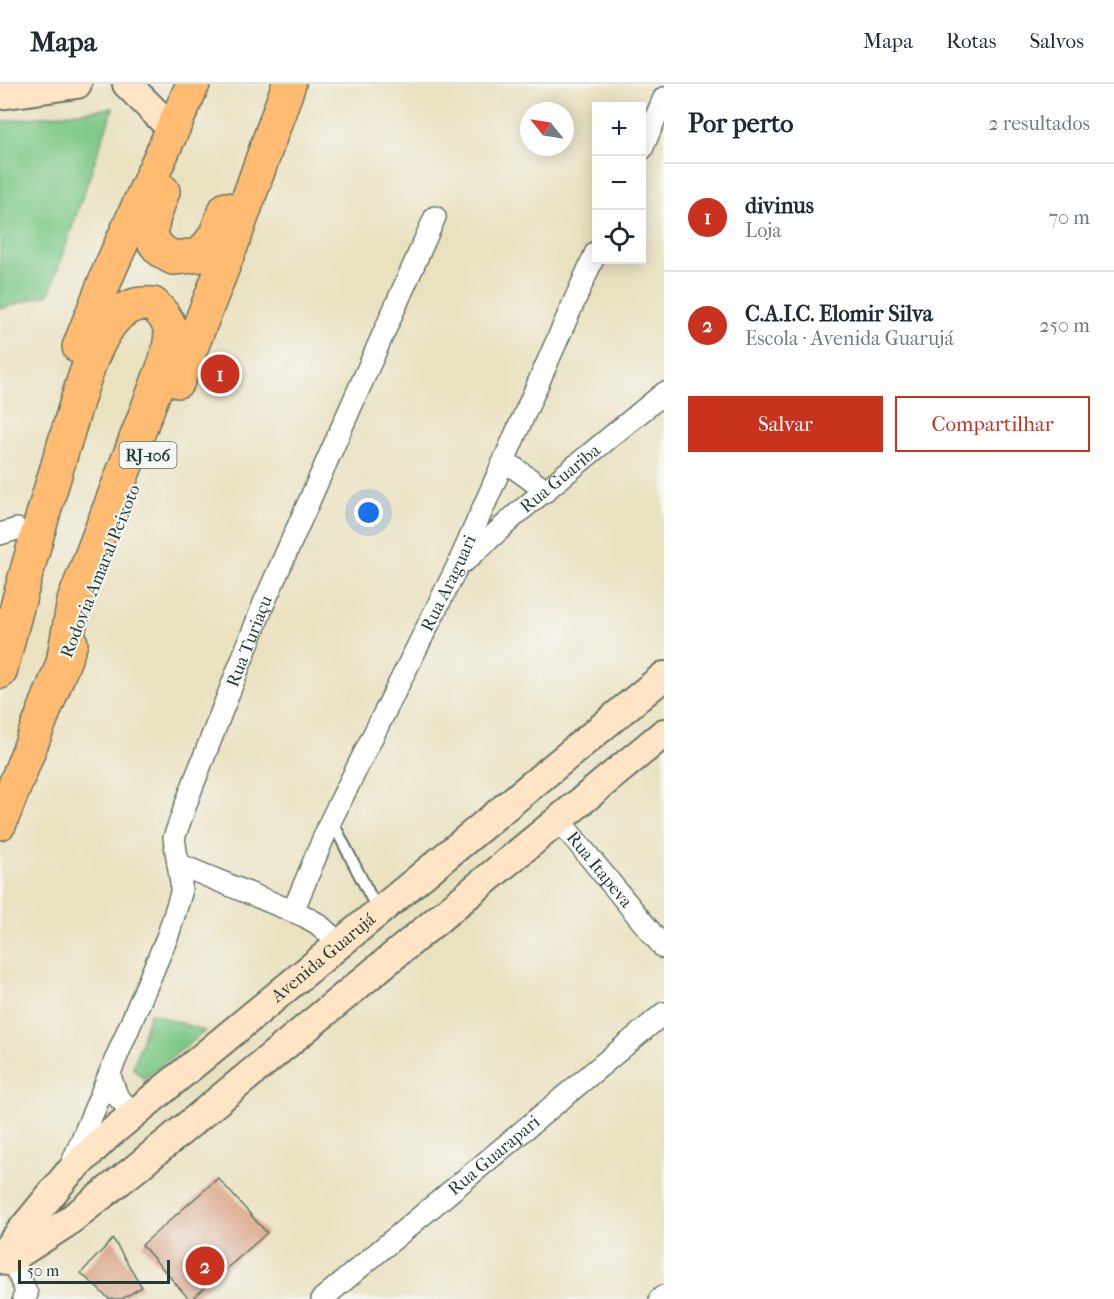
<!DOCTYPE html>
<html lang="pt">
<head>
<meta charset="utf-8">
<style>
  body { margin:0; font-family:"IM FELL French Canon",serif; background:#f6f6f7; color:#1f2937 }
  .controls { position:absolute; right:18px; top:18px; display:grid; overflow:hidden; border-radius:0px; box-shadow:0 3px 15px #0003 }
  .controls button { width:54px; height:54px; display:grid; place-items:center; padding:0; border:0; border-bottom:2px solid #e0e1e3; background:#fff; color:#1f2937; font:30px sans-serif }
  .compass { position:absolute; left:520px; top:18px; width:54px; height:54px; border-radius:50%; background:#fff; box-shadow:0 3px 15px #0003; rotate:300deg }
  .scale { position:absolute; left:18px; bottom:15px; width:152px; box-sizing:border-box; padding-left:6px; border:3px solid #1f3d34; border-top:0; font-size:16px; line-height:21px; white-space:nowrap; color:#1f3d34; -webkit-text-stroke:4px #f6f6f2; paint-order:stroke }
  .you { position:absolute; left:369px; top:429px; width:21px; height:21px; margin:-15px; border:4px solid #fff; border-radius:50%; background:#1a73e8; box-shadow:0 0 0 9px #1a73e833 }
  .badge { display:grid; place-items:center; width:39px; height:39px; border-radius:50%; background:#c8321e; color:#fff; font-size:20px; font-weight:700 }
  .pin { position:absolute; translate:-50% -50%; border:3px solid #fff; box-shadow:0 2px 6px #0006 }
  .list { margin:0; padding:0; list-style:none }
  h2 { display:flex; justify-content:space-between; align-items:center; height:78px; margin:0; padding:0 24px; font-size:26px }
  h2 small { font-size:20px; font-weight:400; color:#747a83 }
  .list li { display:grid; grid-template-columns:39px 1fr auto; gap:18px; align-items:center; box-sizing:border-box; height:108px; padding:0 24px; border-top:2px solid #e0e1e3 }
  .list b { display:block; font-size:22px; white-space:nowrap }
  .list p { margin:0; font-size:20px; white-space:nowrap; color:#747a83 }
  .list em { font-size:20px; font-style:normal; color:#747a83 }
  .actions { display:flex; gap:12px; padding:18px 24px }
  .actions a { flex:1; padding:14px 0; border:2px solid #c8321e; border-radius:0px; text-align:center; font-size:21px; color:#c8321e }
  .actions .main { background:#c8321e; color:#fff }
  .icon { flex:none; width:33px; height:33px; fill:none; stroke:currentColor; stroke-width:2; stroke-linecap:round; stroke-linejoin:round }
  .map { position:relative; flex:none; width:664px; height:1215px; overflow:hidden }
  header { display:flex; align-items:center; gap:36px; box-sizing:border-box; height:84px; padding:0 30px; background:#fff; border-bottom:2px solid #e0e1e3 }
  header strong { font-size:28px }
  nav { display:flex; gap:33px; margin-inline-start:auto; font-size:21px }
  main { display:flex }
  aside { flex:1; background:#fff }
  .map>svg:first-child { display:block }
</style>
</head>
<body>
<header>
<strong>Mapa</strong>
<nav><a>Mapa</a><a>Rotas</a><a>Salvos</a></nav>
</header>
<main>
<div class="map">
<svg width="664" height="1215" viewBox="0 0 664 1215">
  <rect width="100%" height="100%" fill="#f6f6f2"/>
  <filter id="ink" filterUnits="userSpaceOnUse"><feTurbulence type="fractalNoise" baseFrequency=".0167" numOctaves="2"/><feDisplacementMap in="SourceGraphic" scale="12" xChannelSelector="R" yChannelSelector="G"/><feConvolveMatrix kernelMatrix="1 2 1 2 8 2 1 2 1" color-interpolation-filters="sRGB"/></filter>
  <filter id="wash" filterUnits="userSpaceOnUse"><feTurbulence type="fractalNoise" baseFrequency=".008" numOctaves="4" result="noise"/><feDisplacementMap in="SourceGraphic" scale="24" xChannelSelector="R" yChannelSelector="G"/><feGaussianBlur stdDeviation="1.35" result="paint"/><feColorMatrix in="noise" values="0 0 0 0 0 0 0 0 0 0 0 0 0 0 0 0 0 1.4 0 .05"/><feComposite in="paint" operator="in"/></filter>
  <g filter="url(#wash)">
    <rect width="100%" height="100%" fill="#eae1bf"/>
    <g fill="#7dc886" stroke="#4e825d" stroke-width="1.5">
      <path d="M113 24 49 210 0 225V38Z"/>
      <path d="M150 929 205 947 144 995 133 984Z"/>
    </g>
    <g id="blocks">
      <g fill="#d69a7b">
        <path d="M218 1094 267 1149 192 1215H189L142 1161Z"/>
        <path d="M113 1155 142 1203 122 1215H109L81 1189Z"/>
      </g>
    </g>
  </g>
  <g filter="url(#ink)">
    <use href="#blocks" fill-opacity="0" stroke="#667665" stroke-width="1.5"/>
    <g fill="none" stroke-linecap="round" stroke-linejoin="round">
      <g stroke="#667665" stroke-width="14">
        <path id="lane" d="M332 737 378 827"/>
      </g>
      <g stroke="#667665" stroke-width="24">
        <g id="street">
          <path d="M642 65 664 14"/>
          <path d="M505 377 546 407"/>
          <path d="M0 450 17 445"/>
          <path id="s1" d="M465 477 519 428 664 309"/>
          <path id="s2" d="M559 736 664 864"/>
          <path d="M178 780 304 832 318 840 340 860"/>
          <path id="s3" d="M293 827 331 736 457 483 596 168"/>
          <path d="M110 992 117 1012 134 1030"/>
          <path id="s4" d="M71 1081 168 851 181 809V799L174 754 191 706 264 519 435 133"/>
          <path d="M12 1175 27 1210 23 1215"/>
          <path id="s5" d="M322 1215 664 929"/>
          <path d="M660 1215 664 1212"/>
        </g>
      </g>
      <g stroke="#667665" stroke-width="32">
        <g id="secondary">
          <path d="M127 0 171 44"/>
          <path d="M0 11 77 0"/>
          <path id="s6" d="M0 1173 67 1091 107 1052 664 592"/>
          <path d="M7 1177 65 1140 135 1085 664 649"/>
        </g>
      </g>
      <g stroke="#667665" stroke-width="36">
        <g id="highway">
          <path d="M163 107C153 137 139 157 173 174L201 171 215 152 226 125"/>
          <path d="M79 263 109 187 193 0"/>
          <path d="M178 297 235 152 289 0"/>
          <path d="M0 588C20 509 42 432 66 354 77 319 91 259 116 233 128 221 138 219 153 220 176 242 173 250 165 279L74 517 63 578"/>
          <path d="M0 739 71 559"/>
        </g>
      </g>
      <use href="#lane" stroke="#fff" stroke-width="10"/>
      <use href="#street" stroke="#fff" stroke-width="21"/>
      <use href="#secondary" stroke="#ffe4c6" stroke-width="28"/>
      <use href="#highway" stroke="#ffbb71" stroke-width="33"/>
    </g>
  </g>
  <g text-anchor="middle" stroke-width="4.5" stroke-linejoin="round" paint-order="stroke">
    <rect fill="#f6f6f2" stroke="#60746d" stroke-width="1.5" x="119.5" y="358" width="57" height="26" rx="4.5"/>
    <g font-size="16" font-weight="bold" fill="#1f3d34">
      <text x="148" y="377">RJ-106</text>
    </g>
    <g font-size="18" fill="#1f3d34" stroke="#f6f6f2">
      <text dy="6" stroke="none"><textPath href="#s1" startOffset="126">Rua Guariba</textPath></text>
      <text transform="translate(100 487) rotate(-68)" y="6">Rodovia Amaral Peixoto</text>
      <text dy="6" stroke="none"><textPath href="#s3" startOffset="363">Rua Araguari</textPath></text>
      <text dy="6" stroke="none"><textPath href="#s4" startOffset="560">Rua Turiaçu</textPath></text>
      <text dy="6" stroke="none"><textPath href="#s2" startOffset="64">Rua Itapeva</textPath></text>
      <text dy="6" stroke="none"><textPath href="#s6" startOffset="442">Avenida Guarujá</textPath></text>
      <text dy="6" stroke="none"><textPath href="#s5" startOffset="224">Rua Guarapari</textPath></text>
    </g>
  </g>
</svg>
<div class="controls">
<button>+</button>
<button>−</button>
<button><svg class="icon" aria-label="locate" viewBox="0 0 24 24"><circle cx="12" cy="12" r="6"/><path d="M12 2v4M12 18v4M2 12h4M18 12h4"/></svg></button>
</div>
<svg class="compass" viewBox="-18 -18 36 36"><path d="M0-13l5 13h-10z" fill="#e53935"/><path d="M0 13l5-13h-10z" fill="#747a83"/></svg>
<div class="scale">50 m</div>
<div class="you"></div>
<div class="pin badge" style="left:220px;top:290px">1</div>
<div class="pin badge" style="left:205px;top:1182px">2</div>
</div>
<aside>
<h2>Por perto<small>2 resultados</small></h2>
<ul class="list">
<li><span class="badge">1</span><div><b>divinus</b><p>Loja</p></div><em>70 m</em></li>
<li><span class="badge">2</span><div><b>C.A.I.C. Elomir Silva</b><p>Escola · Avenida Guarujá</p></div><em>250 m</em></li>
</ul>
<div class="actions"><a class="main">Salvar</a><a>Compartilhar</a></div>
</aside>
</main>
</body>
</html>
